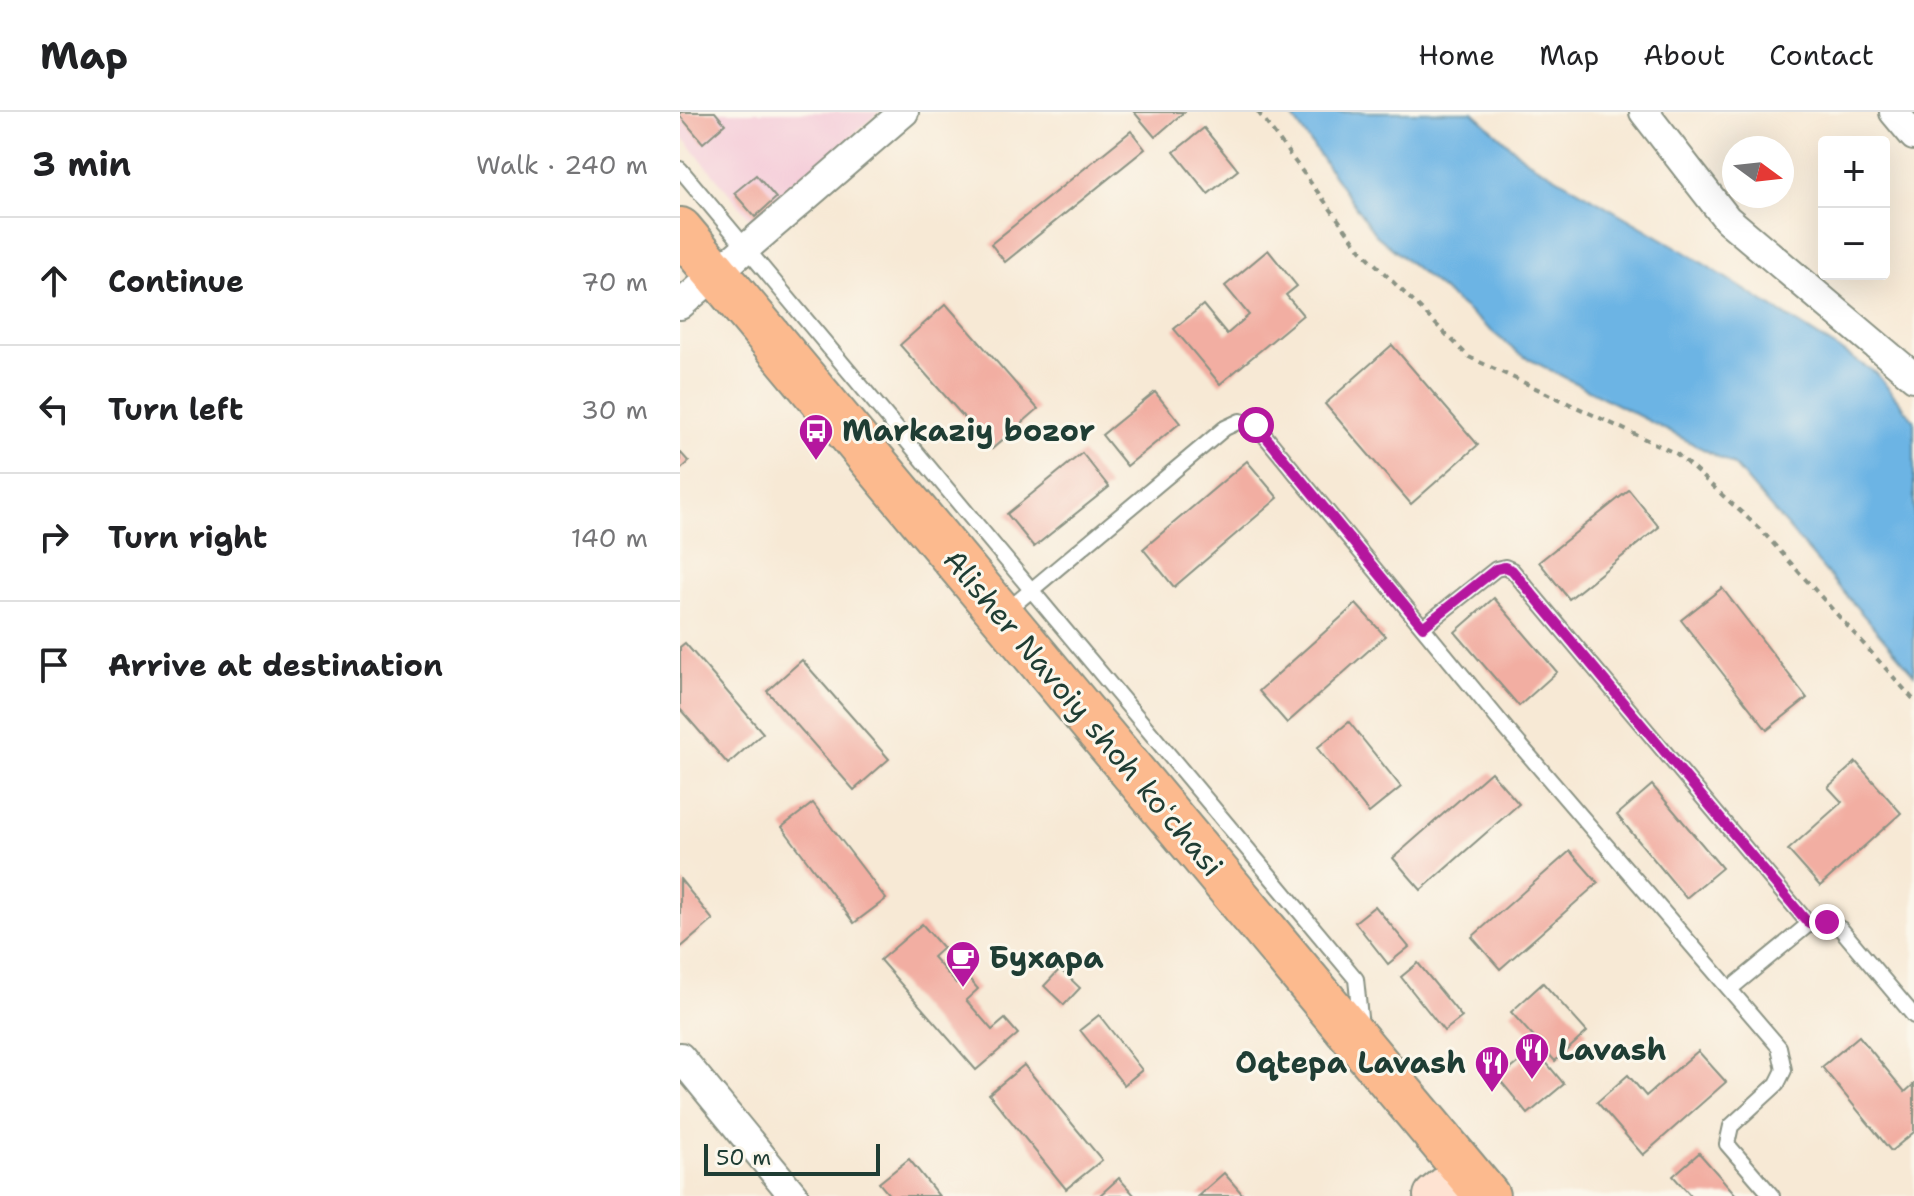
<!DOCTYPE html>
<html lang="en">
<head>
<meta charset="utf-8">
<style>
  body { margin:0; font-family:"Shantell Sans",sans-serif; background:#f6f6f6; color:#202124 }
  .controls { position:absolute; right:24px; top:24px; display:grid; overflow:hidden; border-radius:8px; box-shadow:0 8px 32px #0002 }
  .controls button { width:72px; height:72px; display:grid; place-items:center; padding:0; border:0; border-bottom:2px solid #e0e0e0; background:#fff; color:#202124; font:40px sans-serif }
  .compass { position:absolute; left:1042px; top:24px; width:72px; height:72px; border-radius:50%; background:#fff; box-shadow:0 8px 32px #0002; rotate:105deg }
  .scale { position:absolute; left:24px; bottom:20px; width:176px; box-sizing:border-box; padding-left:8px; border:4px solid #1f3d34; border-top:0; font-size:22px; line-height:28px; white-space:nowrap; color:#1f3d34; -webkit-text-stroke:6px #fbf7ec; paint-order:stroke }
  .stop { position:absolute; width:24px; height:24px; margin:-18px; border:6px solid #b5179e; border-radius:50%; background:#fff }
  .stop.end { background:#b5179e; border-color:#fff; box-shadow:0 2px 8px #0008 }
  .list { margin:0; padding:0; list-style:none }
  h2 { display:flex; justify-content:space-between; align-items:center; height:104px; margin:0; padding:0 32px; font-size:34px }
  h2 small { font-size:26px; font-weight:400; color:#757577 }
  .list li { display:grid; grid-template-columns:52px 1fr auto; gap:24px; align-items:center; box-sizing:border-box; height:128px; padding:0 32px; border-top:2px solid #e0e0e0 }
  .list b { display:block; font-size:30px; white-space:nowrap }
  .list em { font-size:26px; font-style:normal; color:#757577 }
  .icon { flex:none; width:44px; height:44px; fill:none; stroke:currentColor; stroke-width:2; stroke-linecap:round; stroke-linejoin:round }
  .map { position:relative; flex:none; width:1234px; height:1084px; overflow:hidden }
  header { display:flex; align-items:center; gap:48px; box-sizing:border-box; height:112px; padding:0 40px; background:#fff; border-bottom:2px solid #e0e0e0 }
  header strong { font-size:38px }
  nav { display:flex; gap:44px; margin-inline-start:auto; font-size:28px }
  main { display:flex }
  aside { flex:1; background:#fff }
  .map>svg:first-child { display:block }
</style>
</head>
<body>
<header>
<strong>Map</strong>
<nav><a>Home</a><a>Map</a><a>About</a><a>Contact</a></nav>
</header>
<main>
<aside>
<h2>3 min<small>Walk · 240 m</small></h2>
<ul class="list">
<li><svg class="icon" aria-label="ahead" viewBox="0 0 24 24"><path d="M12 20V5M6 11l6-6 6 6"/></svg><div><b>Continue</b></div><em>70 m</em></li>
<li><svg class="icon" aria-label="left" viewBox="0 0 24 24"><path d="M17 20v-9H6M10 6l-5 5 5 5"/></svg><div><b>Turn left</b></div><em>30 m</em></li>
<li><svg class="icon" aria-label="right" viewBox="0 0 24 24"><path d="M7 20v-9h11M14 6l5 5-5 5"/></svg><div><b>Turn right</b></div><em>140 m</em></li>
<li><svg class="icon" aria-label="arrive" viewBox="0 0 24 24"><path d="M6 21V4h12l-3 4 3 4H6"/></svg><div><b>Arrive at destination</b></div></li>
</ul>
</aside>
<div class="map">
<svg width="1234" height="1084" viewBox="0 0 1234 1084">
  <rect width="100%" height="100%" fill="#fbf7ec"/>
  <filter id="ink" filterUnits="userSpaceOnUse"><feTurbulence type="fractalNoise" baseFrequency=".0125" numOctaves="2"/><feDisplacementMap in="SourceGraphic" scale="16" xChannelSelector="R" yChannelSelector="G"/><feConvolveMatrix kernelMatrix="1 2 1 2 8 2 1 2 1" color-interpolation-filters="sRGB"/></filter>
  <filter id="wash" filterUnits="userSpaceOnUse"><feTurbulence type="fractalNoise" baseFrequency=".006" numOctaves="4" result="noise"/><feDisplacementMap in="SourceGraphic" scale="32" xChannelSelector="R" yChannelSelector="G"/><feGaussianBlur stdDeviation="1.8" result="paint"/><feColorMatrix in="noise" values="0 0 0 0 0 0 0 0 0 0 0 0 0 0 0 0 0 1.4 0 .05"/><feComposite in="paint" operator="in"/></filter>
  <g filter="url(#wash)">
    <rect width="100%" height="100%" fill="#f7e9d5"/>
    <path fill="#f5cfda" d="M0 0H199L73 110 0 22Z"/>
    <path fill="#6cb4e4" stroke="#46788c" stroke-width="2" d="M609 0H793L845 47 1005 140 1196 261 1234 308V562L1054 353 839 242 695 122Z"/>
    <g id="blocks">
      <g fill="#f2aea2">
        <path d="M0 0H35L45 12 23 31 0 4Z"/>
        <path d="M454 0H504L475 25Z"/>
        <path d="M524 16 558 58 528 82 494 40Z"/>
        <path d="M451 19 465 37 325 150 311 132Z"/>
        <path d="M76 63 96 86 75 105 54 81Z"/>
        <path d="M588 138 617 174 606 183 623 203 540 272 494 217 523 193 547 222 569 203 545 174Z"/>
        <path d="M266 192 358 297 312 337 220 233Z"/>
        <path d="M712 233 798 333 731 392 645 292Z"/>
        <path d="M475 280 500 311 447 354 422 323Z"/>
        <path d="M0 340 9 350 0 358Z"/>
        <path d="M402 341 429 375 354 435 327 402Z"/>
        <path d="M567 349 598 386 494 475 463 437Z"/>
        <path d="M949 378 979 415 889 487 859 450Z"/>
        <path d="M1042 476 1127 586 1087 618 1001 508Z"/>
        <path d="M814 486 877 560 839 594 775 520Z"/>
        <path d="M676 492 705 524 607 611 579 579Z"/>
        <path d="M5 531 83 621 48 652 0 597V535Z"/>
        <path d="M122 548 209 647 174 678 87 579Z"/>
        <path d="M669 610 721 675 689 701 637 636Z"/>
        <path d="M1176 650 1221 701 1140 774 1108 738 1162 690 1148 675Z"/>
        <path d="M811 660 839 692 741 778 713 746Z"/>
        <path d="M972 673 1042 756 1006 786 937 703Z"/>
        <path d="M133 691 206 787 174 811 102 715Z"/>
        <path d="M890 739 918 771 820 857 792 825Z"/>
        <path d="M0 767 33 808 0 836Z"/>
        <path d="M695 794 729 835 708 852 675 810Z"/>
        <path d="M242 812 263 836 253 845 276 871 286 863 298 877 286 888 312 918 325 907 338 922 296 958 200 848Z"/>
        <path d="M738 851 782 905 764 919 721 865Z"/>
        <path d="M380 857 400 876 384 893 364 874Z"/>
        <path d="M863 871 907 920 875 949 831 900Z"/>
        <path d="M419 903 462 958 444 973 400 918Z"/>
        <path d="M1179 924 1225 980 1234 972V1020L1211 1039 1142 955Z"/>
        <path d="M855 937 884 972 848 1002 819 967Z"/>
        <path d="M1018 939 1046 970 963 1043 917 990 948 963 966 984Z"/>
        <path d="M344 953 422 1048 386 1077 309 982Z"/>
        <path d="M1019 1041 1057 1084H1011L993 1064Z"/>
        <path d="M229 1047 259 1084H210L199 1071Z"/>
        <path d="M544 1061 564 1084H518Z"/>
        <path d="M439 1066 455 1084H419Z"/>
      </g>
    </g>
  </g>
  <g filter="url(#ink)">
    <use href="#blocks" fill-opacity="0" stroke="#8b9384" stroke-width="2"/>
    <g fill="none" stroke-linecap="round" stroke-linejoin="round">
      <g stroke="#8b9384" stroke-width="18">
        <g id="lane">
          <path d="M0 57 676 867 681 915"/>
          <path d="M324 501 545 316 560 309 576 313 828 619 1099 935 1104 958 1097 972 1051 1014 1047 1032 1092 1084"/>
          <path d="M743 515 816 457 825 455 832 458 1129 812"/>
          <path d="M1050 877 1129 812 1147 810 1161 817 1234 904"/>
        </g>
      </g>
      <g stroke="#8b9384" stroke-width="32">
        <g id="street">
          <path d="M964 0 1047 107 1234 265"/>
          <path d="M1214 0 1234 24"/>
          <path d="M0 193 224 0"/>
          <path d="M0 945 114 1084"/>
        </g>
      </g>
      <g stroke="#8b9384" stroke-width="44">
        <path id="secondary" d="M754 1084 764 1076"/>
      </g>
      <g stroke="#8b9384" stroke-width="48">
        <path id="primary" d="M0 118 807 1084"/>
      </g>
      <path stroke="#8b9384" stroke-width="4" stroke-dasharray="6 6" stroke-linecap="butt" d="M578 0 681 138 789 245 997 342 1082 419 1234 588"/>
      <use href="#lane" stroke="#fff" stroke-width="14"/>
      <use href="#street" stroke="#fff" stroke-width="28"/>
      <use href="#secondary" stroke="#fee3d2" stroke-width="40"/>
      <use href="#primary" stroke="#fcba8e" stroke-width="44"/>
    </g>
  </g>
  <g fill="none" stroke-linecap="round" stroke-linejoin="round" filter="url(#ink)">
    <path stroke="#b5179e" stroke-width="10" d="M576 313 743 515 816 457 825 455 832 458 1129 812 1147 810"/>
  </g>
  <defs>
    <g id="bus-pin" transform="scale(1.8)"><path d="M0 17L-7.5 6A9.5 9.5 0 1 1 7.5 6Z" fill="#b5179e" stroke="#fbf7ec"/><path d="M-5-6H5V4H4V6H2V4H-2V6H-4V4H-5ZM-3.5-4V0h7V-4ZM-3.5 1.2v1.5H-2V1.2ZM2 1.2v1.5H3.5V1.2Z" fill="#fff"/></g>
    <g id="cafe-pin" transform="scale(1.8)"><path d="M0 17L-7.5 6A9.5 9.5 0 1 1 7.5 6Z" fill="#b5179e" stroke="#fbf7ec"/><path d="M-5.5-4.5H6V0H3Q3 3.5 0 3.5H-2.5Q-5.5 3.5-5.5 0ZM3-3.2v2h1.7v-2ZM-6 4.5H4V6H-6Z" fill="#fff"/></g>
    <g id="restaurant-pin" transform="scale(1.8)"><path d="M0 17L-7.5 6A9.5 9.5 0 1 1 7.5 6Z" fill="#b5179e" stroke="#fbf7ec"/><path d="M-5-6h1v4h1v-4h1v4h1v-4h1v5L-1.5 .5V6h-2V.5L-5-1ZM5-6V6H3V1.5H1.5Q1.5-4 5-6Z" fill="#fff"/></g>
  </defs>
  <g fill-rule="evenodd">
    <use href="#bus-pin" x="136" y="319"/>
    <use href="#cafe-pin" x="283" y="846"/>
    <use href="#restaurant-pin" x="852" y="938"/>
    <use href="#restaurant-pin" x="812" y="951"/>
  </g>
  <g text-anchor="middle" stroke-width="6" stroke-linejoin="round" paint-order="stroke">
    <g font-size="30" font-weight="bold" fill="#1f3d34" stroke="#fbf7ec" text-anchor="start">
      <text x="162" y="329">Markaziy bozor</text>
      <text x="309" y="856">Бухара</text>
      <text x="878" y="948">Lavash</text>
      <text x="786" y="961" text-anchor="end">Oqtepa Lavash</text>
    </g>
    <g font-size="30" fill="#1f3d34" stroke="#fbf7ec">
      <text transform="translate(403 601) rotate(50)" y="10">Alisher Navoiy shoh koʻchasi</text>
    </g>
  </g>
</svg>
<div class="controls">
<button>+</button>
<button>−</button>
</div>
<svg class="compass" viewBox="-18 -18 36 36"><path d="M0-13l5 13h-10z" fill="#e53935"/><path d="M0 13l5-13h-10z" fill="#757577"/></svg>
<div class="scale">50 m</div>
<div class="stop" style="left:576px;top:313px"></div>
<div class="stop end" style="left:1147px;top:810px"></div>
</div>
</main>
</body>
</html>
